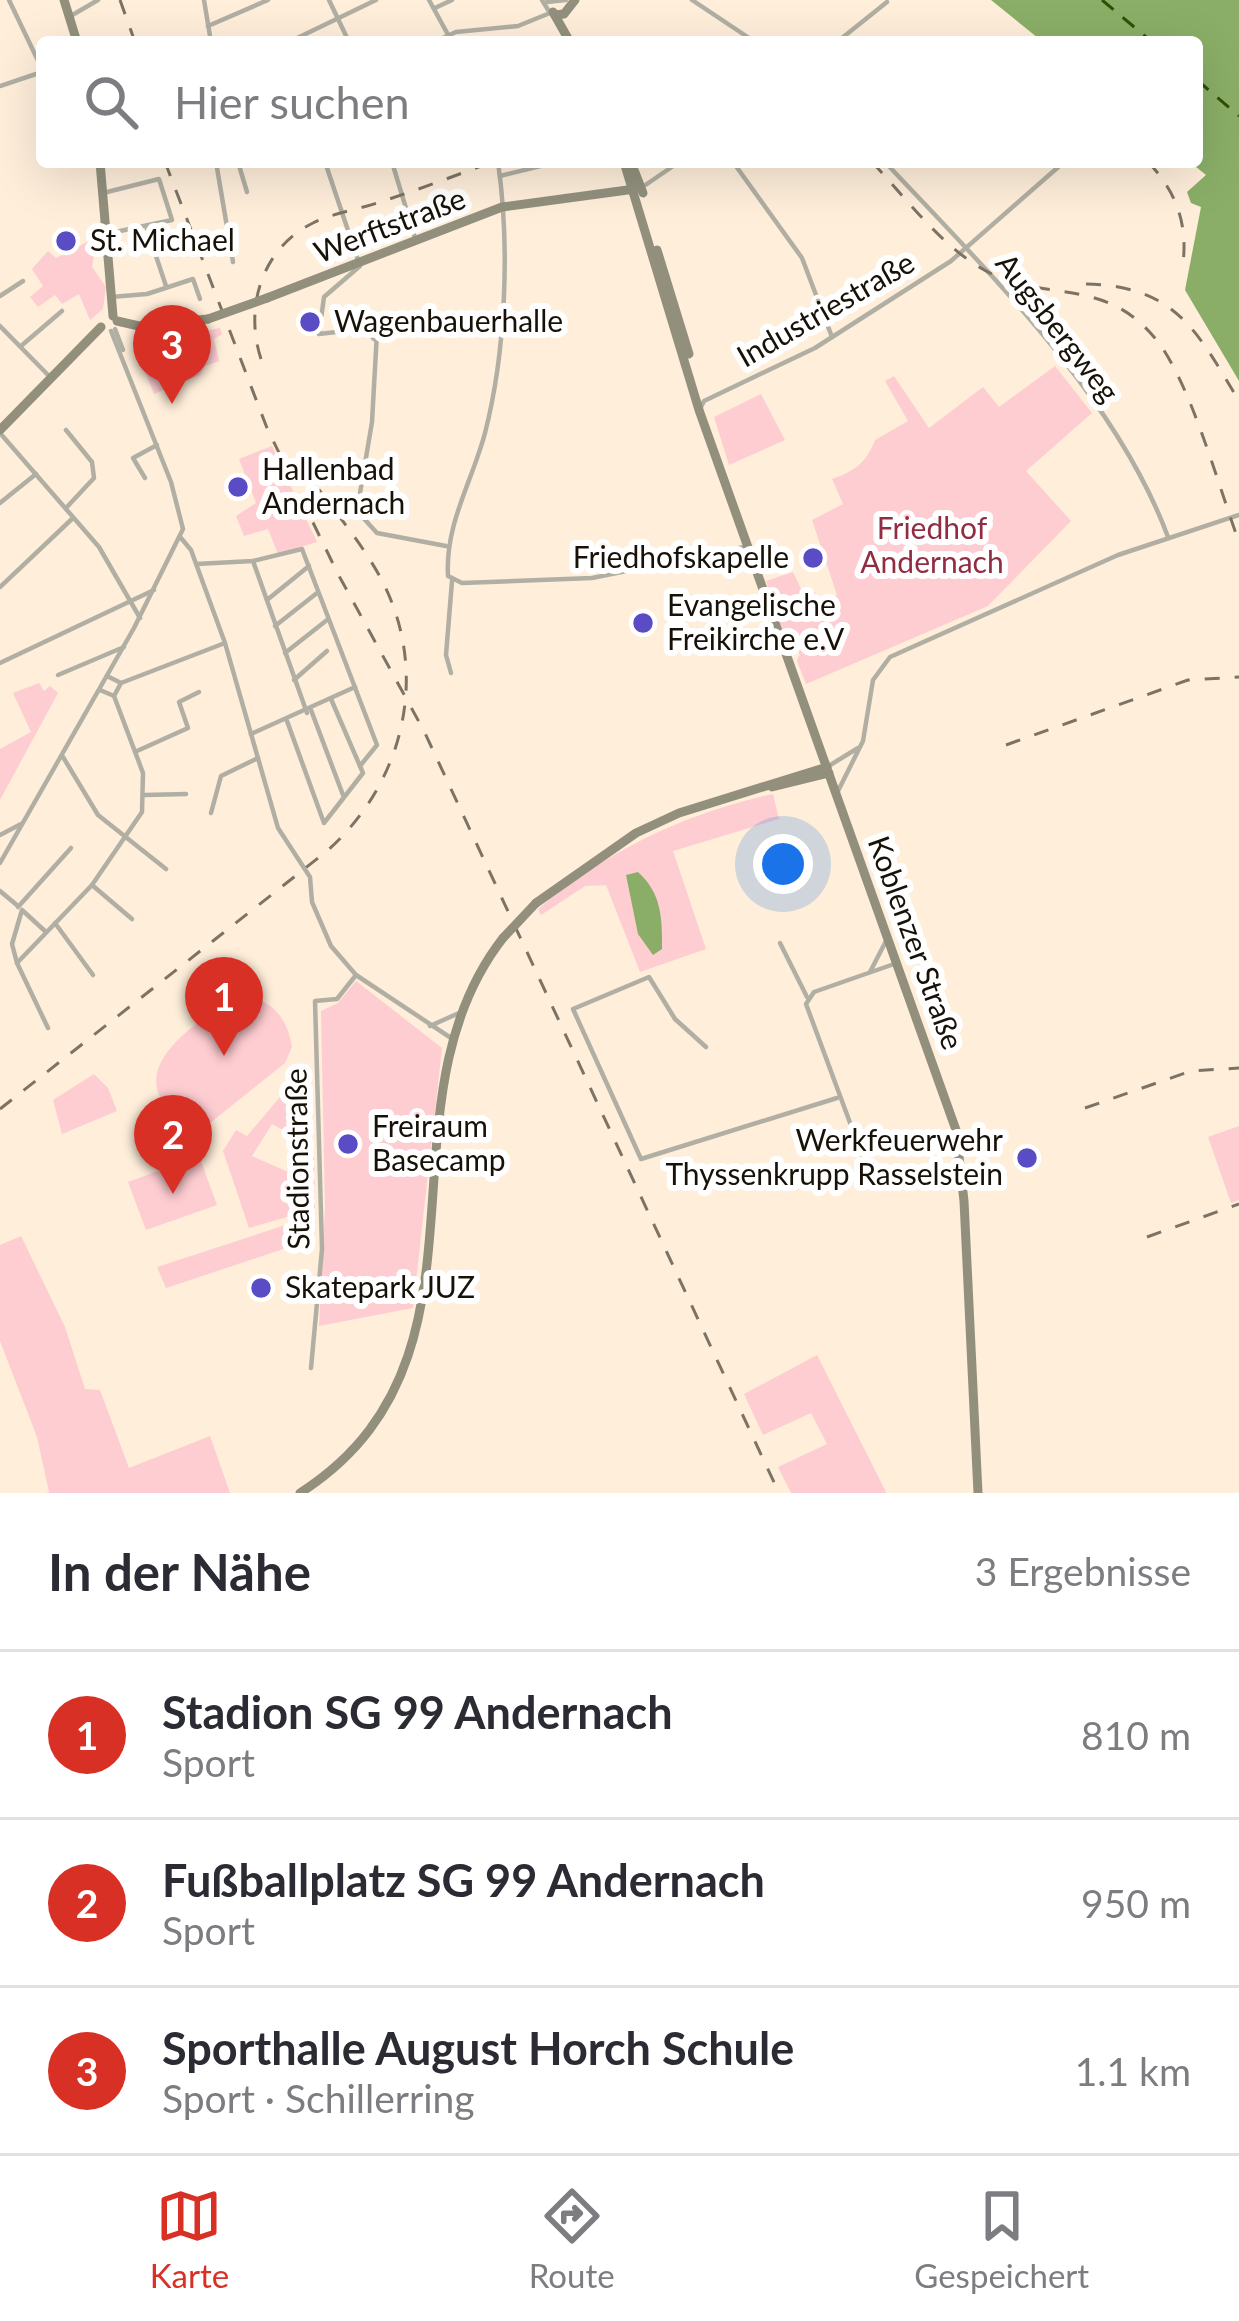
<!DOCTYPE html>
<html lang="de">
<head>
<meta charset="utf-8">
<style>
  body { margin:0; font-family:Lato,sans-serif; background:#f7f7f7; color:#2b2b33 }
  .you { position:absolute; left:783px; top:864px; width:42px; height:42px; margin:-30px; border:9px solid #fff; border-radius:50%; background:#1a73e8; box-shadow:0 0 0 18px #1a73e833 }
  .badge { display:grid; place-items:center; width:78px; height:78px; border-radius:50%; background:#d93025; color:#fff; font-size:39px; font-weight:700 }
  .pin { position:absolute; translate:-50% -99px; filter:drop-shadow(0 3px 6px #0008) }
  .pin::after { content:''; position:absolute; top:63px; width:42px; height:36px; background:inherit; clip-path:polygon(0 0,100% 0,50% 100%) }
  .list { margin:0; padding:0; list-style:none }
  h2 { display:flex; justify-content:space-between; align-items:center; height:156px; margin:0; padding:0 48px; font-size:51px }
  h2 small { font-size:39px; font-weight:400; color:#7c7c81 }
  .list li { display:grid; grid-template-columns:78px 1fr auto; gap:36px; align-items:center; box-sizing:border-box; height:168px; padding:0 48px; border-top:3px solid #e1e1e2 }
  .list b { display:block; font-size:45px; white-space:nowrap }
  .list p { margin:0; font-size:39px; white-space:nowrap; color:#7c7c81 }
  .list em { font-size:39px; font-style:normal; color:#7c7c81 }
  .icon { flex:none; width:66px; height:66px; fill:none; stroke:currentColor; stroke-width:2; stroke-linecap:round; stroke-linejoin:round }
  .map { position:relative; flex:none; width:1239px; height:1493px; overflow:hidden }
  .search { position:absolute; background:#fff; box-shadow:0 12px 48px #0002; left:36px; right:36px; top:36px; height:132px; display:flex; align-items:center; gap:30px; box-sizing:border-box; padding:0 42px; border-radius:12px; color:#7c7c81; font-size:45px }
  .sheet { height:660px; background:#fff }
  nav { display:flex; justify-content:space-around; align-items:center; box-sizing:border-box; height:168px; border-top:3px solid #e1e1e2; background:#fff; font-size:33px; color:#7c7c81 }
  nav a { display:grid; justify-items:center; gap:6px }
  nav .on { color:#d93025 }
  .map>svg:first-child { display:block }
</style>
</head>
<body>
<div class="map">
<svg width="1239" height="1493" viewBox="0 0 1239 1493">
  <rect width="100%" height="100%" fill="#feeeda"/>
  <g fill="#fecdd1">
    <path d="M97 237 92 267 106 287 103 309 90 320 79 294 62 304 55 295 38 307 30 297 43 286 32 269 48 251 56 258Z"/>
    <path d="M220 328 222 334 214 339 219 361 205 366 200 375 154 394 139 356 141 344Z"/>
    <path d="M1055 366 1092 413 1026 471 1071 521 988 606 806 684 797 661 800 654 786 642 766 581 793 572 804 595 814 591 820 603 837 595 812 520 843 504 832 479C855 471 866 463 875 440L908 421 885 381 894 376 929 428 983 387 999 407Z"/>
    <path d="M761 394 785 440 729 465 714 417Z"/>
    <path d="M272 446 317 542 278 554 268 529 244 536 236 516 256 503 239 459Z"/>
    <path d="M39 683 44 691 50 686 58 693 0 800V749L31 732 13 693Z"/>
    <path d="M773 794 779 819 673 851 706 949 640 972 606 885 585 886 541 915 538 909C611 849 681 815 773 794Z"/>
    <path d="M356 981 442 1048 413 1308 319 1326 325 1207 321 1011 338 1003Z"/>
    <path d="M241 994C272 1000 287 1017 292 1047L285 1063 200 1131C138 1100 147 1062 195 1025 210 1013 223 999 241 994Z"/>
    <path d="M94 1074 108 1088 117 1111 62 1134 53 1100Z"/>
    <path d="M280 1097 305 1123 307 1136 299 1139 272 1124 252 1156 293 1174 314 1157 315 1209 249 1228 223 1151 236 1130 247 1136Z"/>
    <path d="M1239 1126V1200L1231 1203 1208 1137Z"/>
    <path d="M199 1156 217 1205 146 1230 128 1182Z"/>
    <path d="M310 1217V1240L166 1288 157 1267Z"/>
    <path d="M21 1236 65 1327 85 1389 100 1390 129 1468 210 1436 230 1493H45L49 1492 37 1437 0 1341V1245Z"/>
    <path d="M817 1355 886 1492 885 1493H791L778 1467 827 1444 811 1413 763 1435 744 1394Z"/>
  </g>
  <g fill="#8aae67">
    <path d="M991 0H1239V381L1185 290 1201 207 1191 203 1187 192 1206 175 1190 162H1197V42H1043Z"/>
    <path d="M638 872C662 894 662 918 662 949L653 955 638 934 626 875Z"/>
  </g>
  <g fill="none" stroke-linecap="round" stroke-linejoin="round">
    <g stroke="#305000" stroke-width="3" stroke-dasharray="15 12" stroke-linecap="butt">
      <path d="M1102 0 1152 42"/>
      <path d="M1197 80 1239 116"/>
    </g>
    <g stroke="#b1afa3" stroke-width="4.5">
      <path d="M9 0 42 69"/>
      <path d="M204 0 211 42"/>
      <path d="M329 0 349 42"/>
      <path d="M429 0 452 42"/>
      <path d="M692 0 755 42"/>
      <path d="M547 2 566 0"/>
      <path d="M435 8 452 0"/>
      <path d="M69 17 98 0"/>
      <path d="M208 26 268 0"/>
      <path d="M289 42 376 0"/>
      <path d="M434 42 456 32 518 26 550 13 542 0"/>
      <path d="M837 42 887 2"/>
      <path d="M0 86 42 72"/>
      <path d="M216 162 233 262"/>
      <path d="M238 162 247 192"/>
      <path d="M325 162 360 266 324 297 319 334 363 329"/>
      <path d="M392 162 415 238"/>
      <path d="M498 162C510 246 506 351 485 433 472 482 445 524 448 576L462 583 592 578 749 546"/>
      <path d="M733 162 802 258 832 337"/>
      <path d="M885 162C987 271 1116 396 1168 537"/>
      <path d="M500 176 557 162"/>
      <path d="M644 186 679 162"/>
      <path d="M103 193 159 179 172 220 106 234"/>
      <path d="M147 229 166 286"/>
      <path d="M0 296 23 281"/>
      <path d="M111 297 147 294 193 279 200 299"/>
      <path d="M0 326 51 378"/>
      <path d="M115 329 123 350"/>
      <path d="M374 339 365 329 377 332 372 422 357 511 377 533 446 546"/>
      <path d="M21 346 62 311"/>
      <path d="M700 409 704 401 815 348 951 261 1064 162"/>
      <path d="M0 433 99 547 140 618"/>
      <path d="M145 478 133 458 157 445"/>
      <path d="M0 503 36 474"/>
      <path d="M66 508 94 478 92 462 66 430"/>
      <path d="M181 538 191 550 225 643 278 828 310 877 312 902 331 946 356 975 451 1038"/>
      <path d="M253 561 307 713"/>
      <path d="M196 564 253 561 302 549 377 745 360 766"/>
      <path d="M0 587 73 518"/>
      <path d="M267 600 309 566"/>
      <path d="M275 626 317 593"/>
      <path d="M285 653 327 620"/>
      <path d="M0 663 154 590"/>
      <path d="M451 673 446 655 452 581"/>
      <path d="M58 675 124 647"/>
      <path d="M294 680 327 651"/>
      <path d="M121 683 225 643"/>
      <path d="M100 690 114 696 121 683 107 676"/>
      <path d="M311 710 343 795"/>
      <path d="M287 721 324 823 363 773 331 699"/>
      <path d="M251 734 355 687"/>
      <path d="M137 751 188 728 179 702 199 692"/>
      <path d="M63 757 98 815 166 869"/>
      <path d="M827 767 858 748"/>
      <path d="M838 791 863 741 873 680 890 657 1118 555 1239 515"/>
      <path d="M145 795 186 794"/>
      <path d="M211 813 221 776 258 758"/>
      <path d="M0 835 21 824"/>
      <path d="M0 863 134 628 183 529 171 482 111 331"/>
      <path d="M92 885 132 919"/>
      <path d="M0 891 18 906"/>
      <path d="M18 907 71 848"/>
      <path d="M55 923 93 975"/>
      <path d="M46 932 22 910 12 944 17 963 92 885 142 812 143 773 114 696"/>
      <path d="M780 943 807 997"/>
      <path d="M17 963 48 1028"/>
      <path d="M870 972 886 941"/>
      <path d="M430 1026 459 1013"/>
      <path d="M706 1047 675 1019 649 977 573 1009 641 1159 837 1098"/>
      <path d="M862 1155 806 1004 814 992 897 963"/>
      <path d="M311 1368 322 1249 315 1001 337 999 356 975"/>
    </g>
    <g stroke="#92907d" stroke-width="9">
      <path d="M64 0 77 42"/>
      <path d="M553 12 570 42"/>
      <path d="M555 15 564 14 575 0"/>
      <path d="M100 162 113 316"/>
      <path d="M624 162 699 410 956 1130 964 1201 978 1493"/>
      <path d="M631 162 643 193"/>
      <path d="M657 250 689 354"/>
      <path d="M267 298 502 207 635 189"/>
      <path d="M117 321 139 326 208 319"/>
      <path d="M0 430 101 327"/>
      <path d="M772 787 829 773"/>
      <path d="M536 903 636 833 679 813 827 767"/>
      <path d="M300 1493C509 1359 371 1107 503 938"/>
    </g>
    <g stroke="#7d7365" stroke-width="3" stroke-dasharray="15 15" stroke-linecap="butt">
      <path d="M120 0 135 42"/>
      <path d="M165 162 267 428 338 574 424 731 779 1493"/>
      <path d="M872 162C908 200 946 253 994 275 1053 301 1105 279 1154 337 1189 377 1219 488 1239 542"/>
      <path d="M1148 162C1178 193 1189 228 1182 270"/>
      <path d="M1086 284C1176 286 1197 331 1239 401"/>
      <path d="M261 359C244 307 262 248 313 223 333 213 356 210 377 203 415 191 454 176 492 162"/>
      <path d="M1006 745 1188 680 1239 677"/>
      <path d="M1085 1108 1191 1071 1239 1068"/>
      <path d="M0 1109 327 851C406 781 431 669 379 575 355 532 320 495 294 454"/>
      <path d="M1147 1237 1239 1204"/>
    </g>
    <g stroke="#92907d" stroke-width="9">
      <path d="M208 319 267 298"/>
      <path d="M503 938 536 903"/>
    </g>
  </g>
  <g fill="#594cc4" stroke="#fff" stroke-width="4.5">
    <circle cx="66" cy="241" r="12"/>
    <circle cx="310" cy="322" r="12"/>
    <circle cx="238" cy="487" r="12"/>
    <circle cx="813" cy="558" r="12"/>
    <circle cx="643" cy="623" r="12"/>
    <circle cx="348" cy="1144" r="12"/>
    <circle cx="1027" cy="1158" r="12"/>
    <circle cx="261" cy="1288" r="12"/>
  </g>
  <g text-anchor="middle" stroke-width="12" stroke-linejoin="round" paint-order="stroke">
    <g font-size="30" fill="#171108" stroke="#fff">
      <text transform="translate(390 226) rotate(-21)" y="10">Werftstraße</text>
      <text transform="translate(826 310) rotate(-30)" y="10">Industriestraße</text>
      <text transform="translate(1057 328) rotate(52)" y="10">Augsbergweg</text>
      <text transform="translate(915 943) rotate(70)" y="10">Koblenzer Straße</text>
      <text transform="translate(298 1159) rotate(-91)" y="10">Stadionstraße</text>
    </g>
    <g font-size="30" fill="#171108" stroke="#fff" text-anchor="start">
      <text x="90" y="251">St. Michael</text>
      <text x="334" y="332">Wagenbauerhalle</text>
      <text x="262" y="480">Hallenbad<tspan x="262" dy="34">Andernach</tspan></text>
      <text x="789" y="568" text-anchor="end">Friedhofskapelle</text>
      <text x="667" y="616">Evangelische<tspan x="667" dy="34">Freikirche e.V</tspan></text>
      <text x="372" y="1137">Freiraum<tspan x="372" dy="34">Basecamp</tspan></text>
      <text x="1003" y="1151" text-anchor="end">Werkfeuerwehr<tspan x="1003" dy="34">Thyssenkrupp Rasselstein</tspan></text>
      <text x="285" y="1298">Skatepark JUZ</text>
    </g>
    <g font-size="30" fill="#912c42" stroke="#fff">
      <text x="932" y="539">Friedhof<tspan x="932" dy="34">Andernach</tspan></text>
    </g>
  </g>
</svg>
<div class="you"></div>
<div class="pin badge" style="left:224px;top:1056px">1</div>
<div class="pin badge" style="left:173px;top:1194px">2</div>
<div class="pin badge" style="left:172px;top:404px">3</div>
<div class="search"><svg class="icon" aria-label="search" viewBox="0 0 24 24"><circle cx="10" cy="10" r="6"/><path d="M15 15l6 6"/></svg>Hier suchen</div>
</div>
<section class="sheet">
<h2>In der Nähe<small>3 Ergebnisse</small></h2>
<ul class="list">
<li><span class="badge">1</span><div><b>Stadion SG 99 Andernach</b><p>Sport</p></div><em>810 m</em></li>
<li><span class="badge">2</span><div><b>Fußballplatz SG 99 Andernach</b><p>Sport</p></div><em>950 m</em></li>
<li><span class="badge">3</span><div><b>Sporthalle August Horch Schule</b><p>Sport · Schillerring</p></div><em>1.1 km</em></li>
</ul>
</section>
<nav>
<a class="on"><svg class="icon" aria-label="map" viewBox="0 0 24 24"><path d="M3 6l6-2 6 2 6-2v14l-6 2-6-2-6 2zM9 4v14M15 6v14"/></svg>Karte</a>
<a><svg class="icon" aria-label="directions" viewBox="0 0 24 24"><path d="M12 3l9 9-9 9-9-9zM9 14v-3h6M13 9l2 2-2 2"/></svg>Route</a>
<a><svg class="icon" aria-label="saved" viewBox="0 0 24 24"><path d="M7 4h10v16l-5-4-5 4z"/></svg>Gespeichert</a>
</nav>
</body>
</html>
